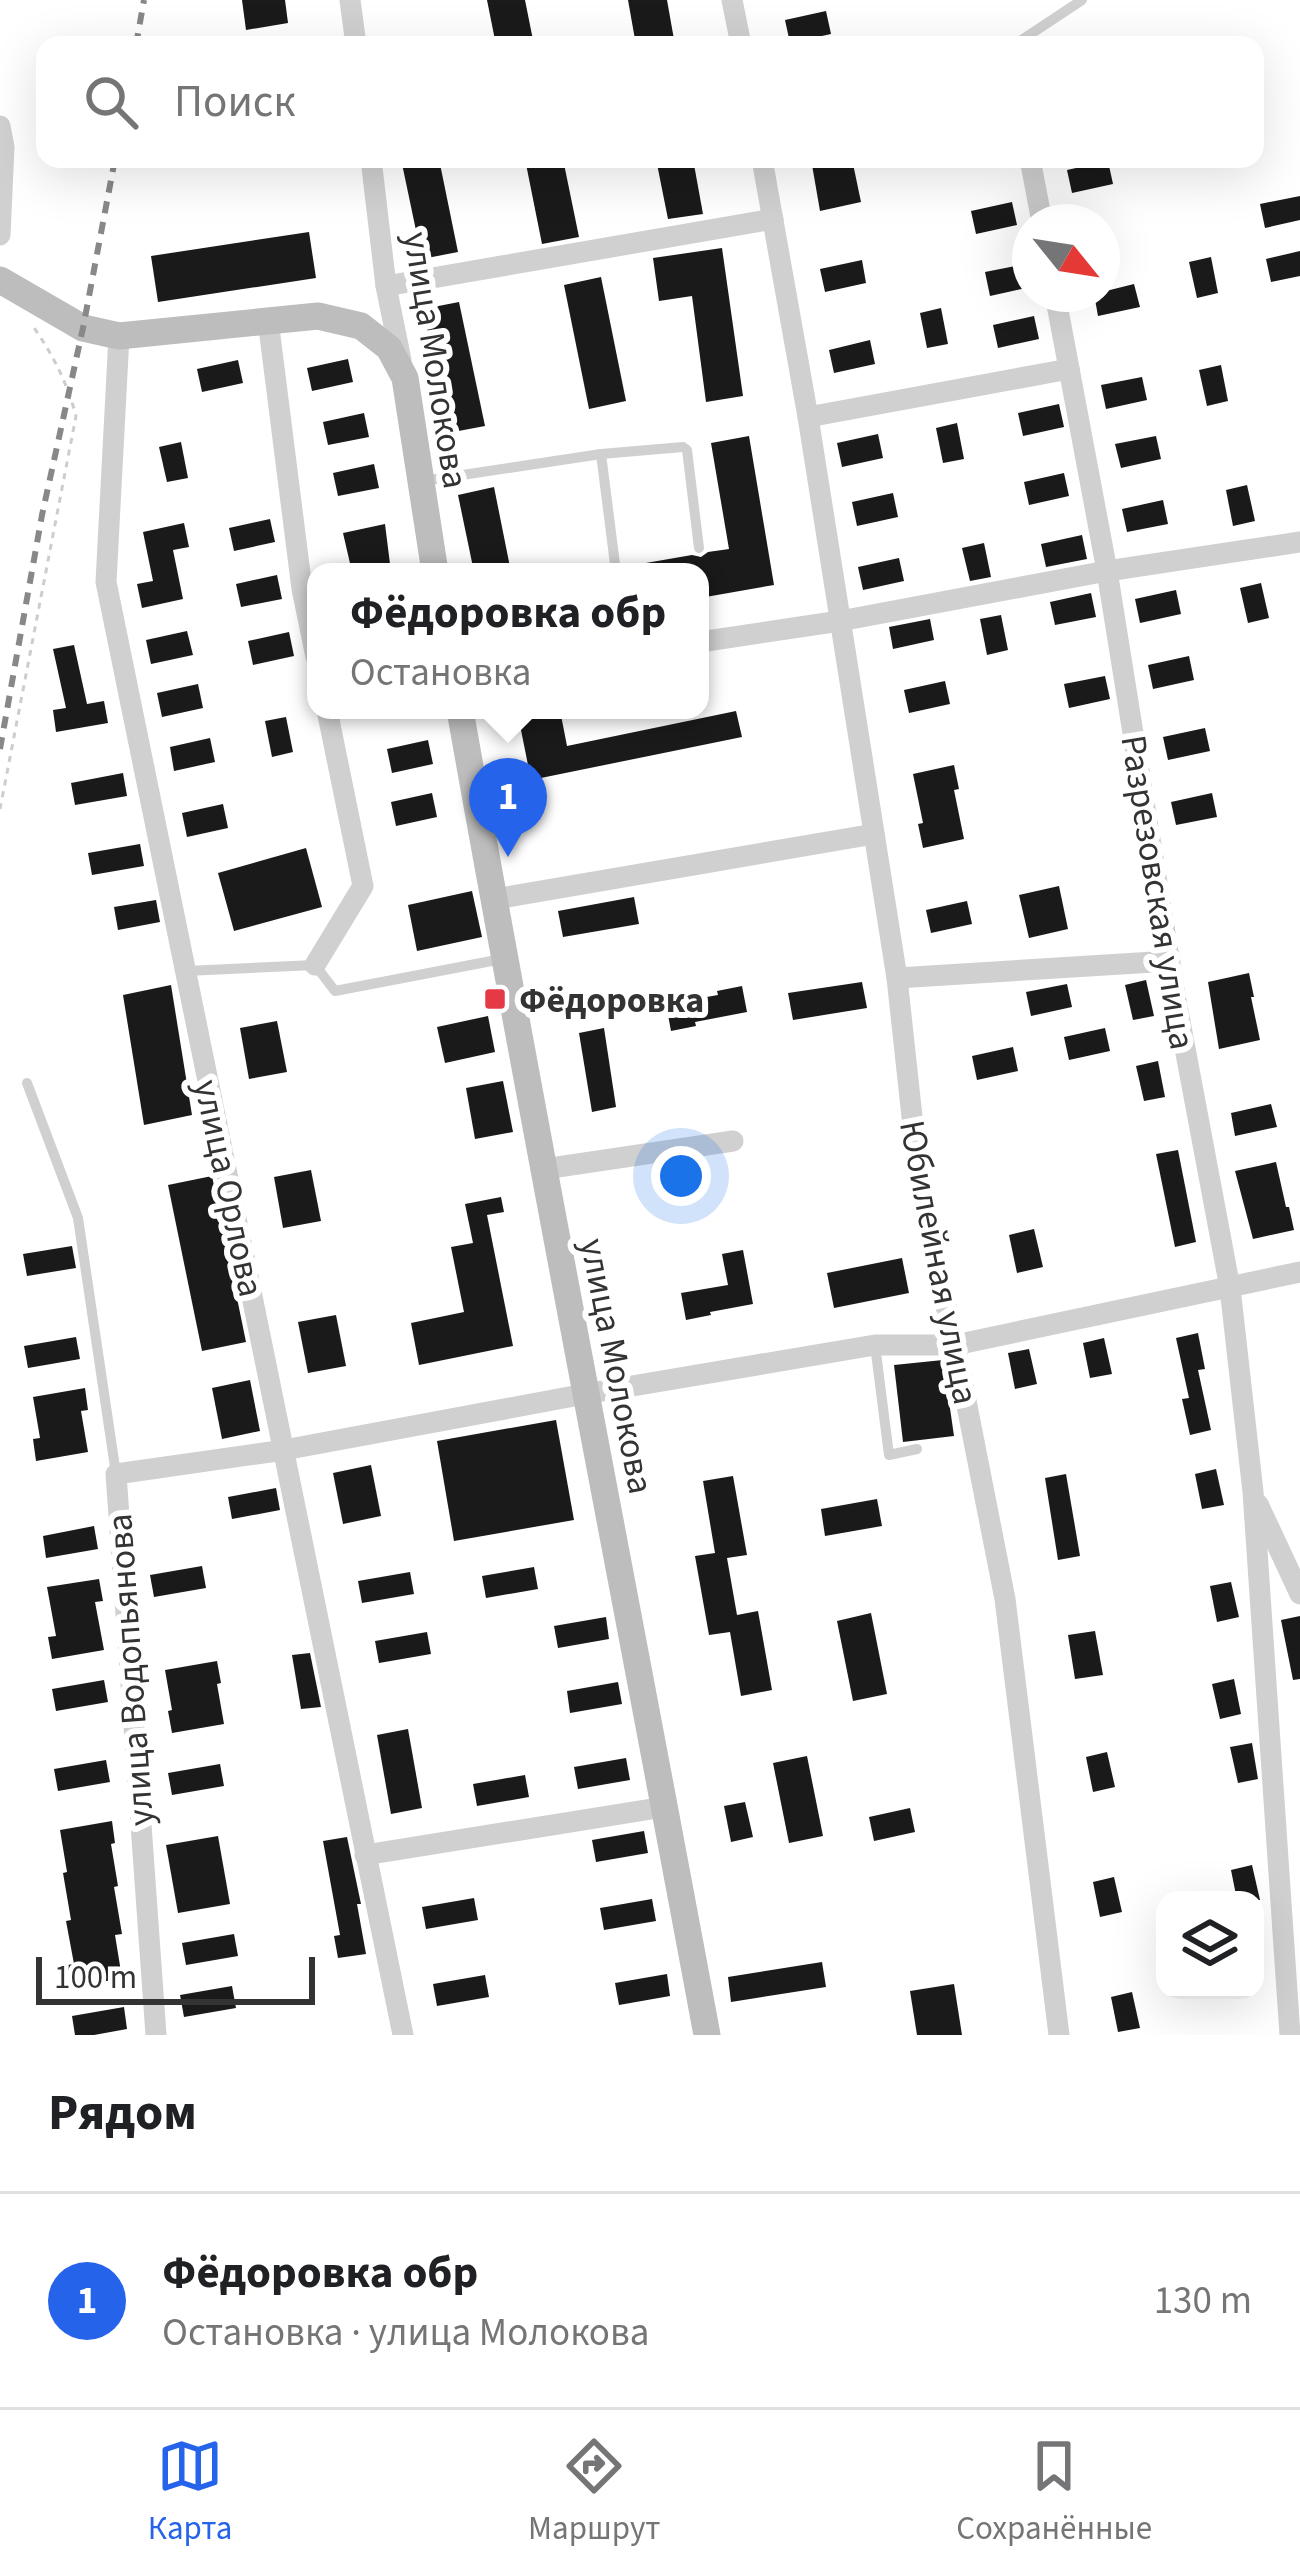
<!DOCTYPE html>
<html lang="ru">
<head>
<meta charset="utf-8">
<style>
  body { margin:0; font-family:"Source Sans 3",sans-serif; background:#f6f6f6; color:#202124 }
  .controls { position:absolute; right:36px; bottom:36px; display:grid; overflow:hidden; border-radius:24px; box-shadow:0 12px 48px #0002 }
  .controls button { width:108px; height:108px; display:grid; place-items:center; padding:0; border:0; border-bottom:3px solid #e0e0e0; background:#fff; color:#202124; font:60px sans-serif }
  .compass { position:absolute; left:1012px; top:204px; width:108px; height:108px; border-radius:50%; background:#fff; box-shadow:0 12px 48px #0002; rotate:120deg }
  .scale { position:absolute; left:36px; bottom:30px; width:279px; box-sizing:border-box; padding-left:12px; border:6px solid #333; border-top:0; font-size:33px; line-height:42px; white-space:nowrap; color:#333; -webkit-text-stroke:9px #fff; paint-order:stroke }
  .you { position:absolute; left:681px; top:1176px; width:42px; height:42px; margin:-30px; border:9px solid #fff; border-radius:50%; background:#1a73e8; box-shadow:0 0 0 18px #1a73e833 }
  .badge { display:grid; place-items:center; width:78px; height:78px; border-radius:50%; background:#2563eb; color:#fff; font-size:39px; font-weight:700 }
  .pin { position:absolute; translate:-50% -99px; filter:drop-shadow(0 3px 6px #0008) }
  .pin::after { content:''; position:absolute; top:63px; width:42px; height:36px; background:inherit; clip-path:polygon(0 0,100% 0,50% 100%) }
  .popup { position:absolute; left:307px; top:563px; width:402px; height:156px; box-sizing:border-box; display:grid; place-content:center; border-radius:24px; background:#fff; filter:drop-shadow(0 3px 9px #0005); font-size:39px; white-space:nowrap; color:#757577 }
  .popup b { font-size:45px; color:#202124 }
  .popup::after { content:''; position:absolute; left:50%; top:100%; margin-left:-24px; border:24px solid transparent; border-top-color:#fff }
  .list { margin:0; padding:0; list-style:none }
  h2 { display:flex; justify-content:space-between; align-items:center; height:156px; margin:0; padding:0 48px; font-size:51px }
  h2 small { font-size:39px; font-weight:400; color:#757577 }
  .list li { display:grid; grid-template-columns:78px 1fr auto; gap:36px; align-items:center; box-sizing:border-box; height:216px; padding:0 48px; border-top:3px solid #e0e0e0 }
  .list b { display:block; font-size:45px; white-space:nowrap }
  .list p { margin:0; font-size:39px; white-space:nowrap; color:#757577 }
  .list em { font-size:39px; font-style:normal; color:#757577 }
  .icon { flex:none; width:66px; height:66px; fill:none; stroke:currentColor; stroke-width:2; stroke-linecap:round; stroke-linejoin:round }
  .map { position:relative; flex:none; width:1300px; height:2035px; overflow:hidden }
  .search { position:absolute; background:#fff; box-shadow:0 12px 48px #0002; left:36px; right:36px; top:36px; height:132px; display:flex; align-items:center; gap:30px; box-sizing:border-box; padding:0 42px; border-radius:24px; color:#757577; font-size:45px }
  .sheet { height:372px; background:#fff }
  nav { display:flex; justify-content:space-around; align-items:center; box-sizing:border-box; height:168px; border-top:3px solid #e0e0e0; background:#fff; font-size:33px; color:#757577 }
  nav a { display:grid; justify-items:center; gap:6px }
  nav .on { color:#2563eb }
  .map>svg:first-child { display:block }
</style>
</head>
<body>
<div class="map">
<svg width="1300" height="2035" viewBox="0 0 1300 2035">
  <rect width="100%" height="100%" fill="#fff"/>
  <g fill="#1a1a1a">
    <path d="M242 0H285L288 23 246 30Z"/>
    <path d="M487 0H525L534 45H496Z"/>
    <path d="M628 0H667L675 45H636Z"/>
    <path d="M826 11 831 34 790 43 785 20Z"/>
    <path d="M401 159H439L458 252 422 259Z"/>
    <path d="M525 159H563L579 237 542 244Z"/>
    <path d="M656 159H693L703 214 668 219Z"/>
    <path d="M811 159H852L861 202 820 211Z"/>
    <path d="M1108 161 1113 184 1072 193 1067 170Z"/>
    <path d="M1300 196V220L1265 228 1260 204Z"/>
    <path d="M1012 202 1017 225 976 234 971 211Z"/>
    <path d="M309 232 316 278 158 302 151 256Z"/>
    <path d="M722 248 743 396 706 402 692 296 659 301 653 258Z"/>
    <path d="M1300 251V276L1271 282 1266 259Z"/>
    <path d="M1211 257 1218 293 1197 298 1189 262Z"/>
    <path d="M862 260 866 283 825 292 820 269Z"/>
    <path d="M1026 264 1030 287 990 296 985 272Z"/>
    <path d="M601 277 626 401 589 409 564 285Z"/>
    <path d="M1134 284 1140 307 1098 316 1094 294Z"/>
    <path d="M459 302 485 426 448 433 423 309Z"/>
    <path d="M941 308 948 344 927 348 920 313Z"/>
    <path d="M1034 316 1039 339 998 348 993 325Z"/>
    <path d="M870 340 875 364 834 373 829 350Z"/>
    <path d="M348 359 353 382 312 391 307 368Z"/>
    <path d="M238 360 243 383 202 392 197 369Z"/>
    <path d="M1221 365 1228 401 1207 406 1199 370Z"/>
    <path d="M1142 377 1147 400 1106 409 1101 385Z"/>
    <path d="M1059 404 1064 427 1023 436 1018 413Z"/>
    <path d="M364 413 369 437 328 445 323 422Z"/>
    <path d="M957 423 964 459 943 463 936 428Z"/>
    <path d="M878 434 883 458 842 467 837 443Z"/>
    <path d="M749 436 774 585 700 598V572H640V564L692 555 701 557 708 552 729 549 711 443Z"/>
    <path d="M1156 436 1161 459 1121 468 1115 444Z"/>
    <path d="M181 442 188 478 167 482 159 447Z"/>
    <path d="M374 464 379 488 338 496 333 473Z"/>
    <path d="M1064 473 1069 496 1029 505 1024 482Z"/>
    <path d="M1247 485 1255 521 1233 526 1226 490Z"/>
    <path d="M494 487 511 572H474L458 495Z"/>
    <path d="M893 493 898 517 857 526 852 502Z"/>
    <path d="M1163 500 1168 524 1127 532 1122 509Z"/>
    <path d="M270 519 275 542 234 551 229 528Z"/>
    <path d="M184 523 189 547 173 550 183 599 142 608 137 584 153 581 143 532Z"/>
    <path d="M385 524 391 572H352L343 533Z"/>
    <path d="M1082 535 1087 559 1046 567 1041 544Z"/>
    <path d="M984 543 991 577 970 581 962 548Z"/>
    <path d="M899 558 904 581 863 590 858 567Z"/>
    <path d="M277 575 282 599 241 607 236 584Z"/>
    <path d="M1261 583 1269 618 1248 623 1240 588Z"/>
    <path d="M1176 590 1181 614 1140 623 1135 599Z"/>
    <path d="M1091 593 1096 617 1055 625 1050 602Z"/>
    <path d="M1001 615 1008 650 987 655 980 619Z"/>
    <path d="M930 619 934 640 893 649 889 627Z"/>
    <path d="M187 631 193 655 151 664 146 640Z"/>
    <path d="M289 632 294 656 253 665 248 641Z"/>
    <path d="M74 645 87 704 104 701 108 723 56 732 53 710 66 708 53 649Z"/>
    <path d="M1189 656 1194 680 1153 689 1148 665Z"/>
    <path d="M1105 676 1110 699 1069 708 1064 684Z"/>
    <path d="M945 681 950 704 909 713 904 690Z"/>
    <path d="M198 684 203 708 162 717 157 693Z"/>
    <path d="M517 710H560L567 746 736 711 742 737 531 780Z"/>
    <path d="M286 717 293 752 272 757 265 721Z"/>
    <path d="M1205 728 1210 751 1168 760 1163 737Z"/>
    <path d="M210 738 215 762 174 771 170 747Z"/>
    <path d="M428 740 433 764 392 773 387 749Z"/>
    <path d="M954 765 959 789 954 790 964 839 923 848 918 824 923 823 913 774Z"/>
    <path d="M123 773 127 796 75 805 71 783Z"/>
    <path d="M432 793 437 817 396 826 391 802Z"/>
    <path d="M1212 793 1217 817 1176 825 1171 802Z"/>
    <path d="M223 804 228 828 187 837 182 813Z"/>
    <path d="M140 844 144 866 92 875 88 853Z"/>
    <path d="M306 848 322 907 234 931 218 873Z"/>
    <path d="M1059 886 1068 929 1029 938 1019 895Z"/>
    <path d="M472 891 482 937 417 951 408 905Z"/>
    <path d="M634 897 639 924 563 937 558 911Z"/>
    <path d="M156 900 160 922 118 930 114 907Z"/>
    <path d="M967 901 972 924 931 933 926 910Z"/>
    <path d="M1249 973 1254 997H1251L1260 1040 1219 1049 1208 982Z"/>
    <path d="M1146 980 1154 1016 1133 1020 1125 985Z"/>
    <path d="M862 982 867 1008 793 1020 788 993Z"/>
    <path d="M1067 984 1072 1007 1031 1016 1026 992Z"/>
    <path d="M171 985 192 1115 144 1125 123 995Z"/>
    <path d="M742 986 747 1012 695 1022 696 1026 671 1031 666 1004 718 995 717 991Z"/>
    <path d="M488 1016 495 1052 445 1063 437 1027Z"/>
    <path d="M277 1021 287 1072 249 1079 240 1028Z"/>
    <path d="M604 1028 616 1107 592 1112 579 1033Z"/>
    <path d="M1105 1028 1110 1051 1069 1060 1064 1037Z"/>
    <path d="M1013 1047 1018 1071 977 1080 972 1056Z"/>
    <path d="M1158 1061 1165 1097 1144 1101 1136 1066Z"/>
    <path d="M503 1081 513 1132 475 1139 466 1088Z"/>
    <path d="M1271 1104 1277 1127 1235 1136 1231 1113Z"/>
    <path d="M1178 1150 1196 1242 1175 1247 1156 1154Z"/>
    <path d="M1276 1162 1286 1207H1289L1294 1230 1253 1239 1235 1171Z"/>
    <path d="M311 1170 321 1221 283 1228 274 1177Z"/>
    <path d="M212 1176 246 1342 202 1351 168 1185Z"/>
    <path d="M501 1197 504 1212 487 1215 513 1346 419 1365 411 1323 464 1312 451 1247 473 1243 465 1204Z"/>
    <path d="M1034 1229 1043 1267 1017 1273 1009 1235Z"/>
    <path d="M72 1246 76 1268 27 1276 23 1254Z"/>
    <path d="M743 1250 753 1304 710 1312 711 1315 686 1320 681 1293 728 1285 722 1254Z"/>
    <path d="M902 1258 909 1293 834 1308 827 1273Z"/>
    <path d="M336 1315 346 1366 308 1373 298 1322Z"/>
    <path d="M1198 1333 1205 1369 1198 1370 1211 1430 1190 1435 1182 1399 1189 1398 1176 1338Z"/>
    <path d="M76 1337 80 1359 28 1368 24 1346Z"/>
    <path d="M1104 1338 1112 1374 1090 1378 1083 1343Z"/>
    <path d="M1029 1349 1037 1384 1015 1389 1008 1353Z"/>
    <path d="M943 1360 954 1436 903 1442 894 1365Z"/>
    <path d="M250 1380 260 1431 222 1439 212 1388Z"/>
    <path d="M85 1388 88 1410 81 1411 88 1452 36 1461 33 1439 40 1438 33 1397Z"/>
    <path d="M556 1420 574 1520 454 1541 437 1441Z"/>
    <path d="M371 1465 381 1516 343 1524 333 1473Z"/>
    <path d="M1216 1469 1224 1505 1202 1509 1195 1474Z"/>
    <path d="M1066 1474 1080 1556 1058 1560 1045 1478Z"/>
    <path d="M733 1476 747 1555 727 1558 737 1615 758 1611 772 1690 741 1696 730 1632 709 1635 695 1556 715 1553 703 1481Z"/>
    <path d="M276 1488 280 1510 232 1519 228 1497Z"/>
    <path d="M877 1499 882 1526 825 1536 821 1509Z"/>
    <path d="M94 1526 98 1549 46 1558 43 1536Z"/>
    <path d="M202 1566 206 1588 154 1597 150 1575Z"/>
    <path d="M534 1567 538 1589 486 1598 482 1576Z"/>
    <path d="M410 1572 414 1594 362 1603 358 1581Z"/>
    <path d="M99 1579 103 1601 95 1602 104 1650 52 1659 48 1637 56 1636 47 1587Z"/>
    <path d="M1231 1582 1239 1617 1217 1622 1210 1586Z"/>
    <path d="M871 1613 887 1694 853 1701 837 1621Z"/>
    <path d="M1300 1616V1679L1293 1680 1281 1620Z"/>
    <path d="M606 1617 609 1639 558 1648 554 1626Z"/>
    <path d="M1095 1631 1103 1675 1075 1679 1068 1635Z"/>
    <path d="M427 1632 431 1654 379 1663 375 1641Z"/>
    <path d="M310 1653 321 1707 301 1709 292 1655Z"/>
    <path d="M217 1661 221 1683 217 1684 224 1724 172 1733 168 1711 172 1710 165 1670Z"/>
    <path d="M1234 1679 1241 1714 1220 1719 1212 1684Z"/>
    <path d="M104 1680 108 1702 56 1711 52 1689Z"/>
    <path d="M618 1682 622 1704 570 1713 567 1691Z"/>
    <path d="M408 1729 422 1808 391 1814 377 1735Z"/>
    <path d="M1252 1743 1258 1779 1238 1783 1230 1747Z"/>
    <path d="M1107 1752 1115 1787 1093 1792 1086 1757Z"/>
    <path d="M807 1756 823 1836 789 1843 773 1763Z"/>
    <path d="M626 1758 630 1780 578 1789 574 1767Z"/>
    <path d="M106 1760 110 1782 58 1791 54 1769Z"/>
    <path d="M220 1764 224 1786 172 1795 168 1773Z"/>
    <path d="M525 1775 529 1797 477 1806 473 1784Z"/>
    <path d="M745 1802 753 1837 731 1842 724 1806Z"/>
    <path d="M910 1808 915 1832 874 1841 869 1817Z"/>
    <path d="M112 1821 115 1843 111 1844 118 1886 114 1887 122 1934 115 1935 122 1978 71 1988 67 1965 74 1964 66 1921 71 1920 63 1873 67 1872 60 1830Z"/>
    <path d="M644 1831 648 1853 596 1862 592 1840Z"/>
    <path d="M218 1836 230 1904 178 1913 166 1845Z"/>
    <path d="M347 1837 361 1904H357L366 1954 338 1958 334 1936 340 1935 323 1841Z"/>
    <path d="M1252 1865 1260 1900H1237L1231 1870Z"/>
    <path d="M1114 1877 1122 1912 1100 1917 1093 1882Z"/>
    <path d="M474 1898 478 1920 426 1929 422 1907Z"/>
    <path d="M652 1899 656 1921 604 1930 600 1908Z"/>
    <path d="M234 1934 238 1956 186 1965 182 1943Z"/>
    <path d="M822 1962 826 1987 731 2002 728 1977Z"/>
    <path d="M667 1974 670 1996 619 2005 615 1983Z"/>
    <path d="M485 1975 489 1997 437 2006 433 1984Z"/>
    <path d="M954 1984 962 2035H917L910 1991Z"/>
    <path d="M232 1986 236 2008 184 2017 180 1995Z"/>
    <path d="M1132 1992 1140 2028 1118 2032 1111 1997Z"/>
    <path d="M124 2007 127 2029 94 2035H75L72 2016Z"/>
  </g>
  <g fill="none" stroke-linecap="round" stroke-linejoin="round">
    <path stroke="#cdcdcd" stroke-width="3" stroke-dasharray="6 6" stroke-linecap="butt" d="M0 809 76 416C67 382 52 353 32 325"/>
    <g stroke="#d0d0d0" stroke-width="10">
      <path d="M1014 45 1082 0"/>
      <path d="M601 454 616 572"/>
      <path d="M423 481 601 454 683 447 687 450 699 548"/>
      <path d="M186 971 315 965 335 991 502 959"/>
      <path d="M27 1083 78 1218 116 1474"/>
      <path d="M875 1345 889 1455 917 1449"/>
    </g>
    <g stroke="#d0d0d0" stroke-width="21">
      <path d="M350 0 356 45"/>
      <path d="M732 0 741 45"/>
      <path d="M0 126 4 147 0 235"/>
      <path d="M371 159 386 286 401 360"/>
      <path d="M762 159 808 417 897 978 921 1200 955 1345 1005 1599 1059 2035"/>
      <path d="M1030 159 1042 222"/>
      <path d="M386 286 773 219"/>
      <path d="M1055 294 1107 571 1175 995 1230 1288 1253 1492 1290 2035"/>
      <path d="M268 320 302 589 316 657"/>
      <path d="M119 336 106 582 403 2035"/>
      <path d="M808 417 1069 369"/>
      <path d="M700 642 840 621 1107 571 1300 542"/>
      <path d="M495 899 874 834"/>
      <path d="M315 965 363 886 327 710"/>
      <path d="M897 978 1170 961"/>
      <path d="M544 1169 733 1141"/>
      <path d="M1258 1504 1300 1594"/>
      <path d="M365 1855 664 1807"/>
      <path d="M156 2035 116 1474 284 1450 585 1394 875 1345H955L1300 1272"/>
    </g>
    <g stroke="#bdbdbd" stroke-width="27">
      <path d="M0 280 83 328 119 336 318 316 361 326 389 348 405 378 435 572"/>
      <path d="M460 710C538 1152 625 1593 707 2035"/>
    </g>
    <g stroke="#888" stroke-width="6" stroke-dasharray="12 9" stroke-linecap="butt">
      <path d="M136 45 144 0"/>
      <path d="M0 749 42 515 83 328 115 159"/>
    </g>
  </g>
  <rect fill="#e63946" stroke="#fff" stroke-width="4.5" x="483" y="987" width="24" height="24" rx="6"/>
  <g text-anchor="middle" stroke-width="12" stroke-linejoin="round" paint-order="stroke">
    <g font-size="36" fill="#333" stroke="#fff">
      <text transform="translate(437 360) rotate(81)" y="13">улица Молокова</text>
      <text transform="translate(1159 892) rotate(81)" y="13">Разрезовская улица</text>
      <text transform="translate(230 1188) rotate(78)" y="13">улица Орлова</text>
      <text transform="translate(940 1262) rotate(79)" y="13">Юбилейная улица</text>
      <text transform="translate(618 1366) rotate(79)" y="13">улица Молокова</text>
      <text transform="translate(129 1670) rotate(-94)" y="13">улица Водопьянова</text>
    </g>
    <g font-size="36" font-weight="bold" fill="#333" stroke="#fff" text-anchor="start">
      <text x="519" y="1012">Фёдоровка</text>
    </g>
  </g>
</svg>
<div class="controls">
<button><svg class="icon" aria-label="layers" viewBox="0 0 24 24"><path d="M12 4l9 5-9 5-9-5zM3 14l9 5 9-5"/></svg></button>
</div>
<svg class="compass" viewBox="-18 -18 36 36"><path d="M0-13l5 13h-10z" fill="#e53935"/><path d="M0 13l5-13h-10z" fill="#757577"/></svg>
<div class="scale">100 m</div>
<div class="you"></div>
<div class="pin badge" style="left:508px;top:857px">1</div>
<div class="popup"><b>Фёдоровка обр</b>Остановка</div>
<div class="search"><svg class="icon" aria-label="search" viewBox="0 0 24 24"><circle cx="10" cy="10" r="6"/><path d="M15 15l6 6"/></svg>Поиск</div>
</div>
<section class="sheet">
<h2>Рядом<small></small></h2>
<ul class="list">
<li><span class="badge">1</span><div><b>Фёдоровка обр</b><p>Остановка · улица Молокова</p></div><em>130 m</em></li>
</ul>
</section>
<nav>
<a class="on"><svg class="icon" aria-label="map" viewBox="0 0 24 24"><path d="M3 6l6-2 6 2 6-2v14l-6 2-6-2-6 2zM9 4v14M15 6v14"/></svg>Карта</a>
<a><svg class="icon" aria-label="directions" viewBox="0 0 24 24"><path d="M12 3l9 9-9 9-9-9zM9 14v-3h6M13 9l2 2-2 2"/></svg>Маршрут</a>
<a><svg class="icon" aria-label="saved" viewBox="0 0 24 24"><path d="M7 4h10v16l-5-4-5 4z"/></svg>Сохранённые</a>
</nav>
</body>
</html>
